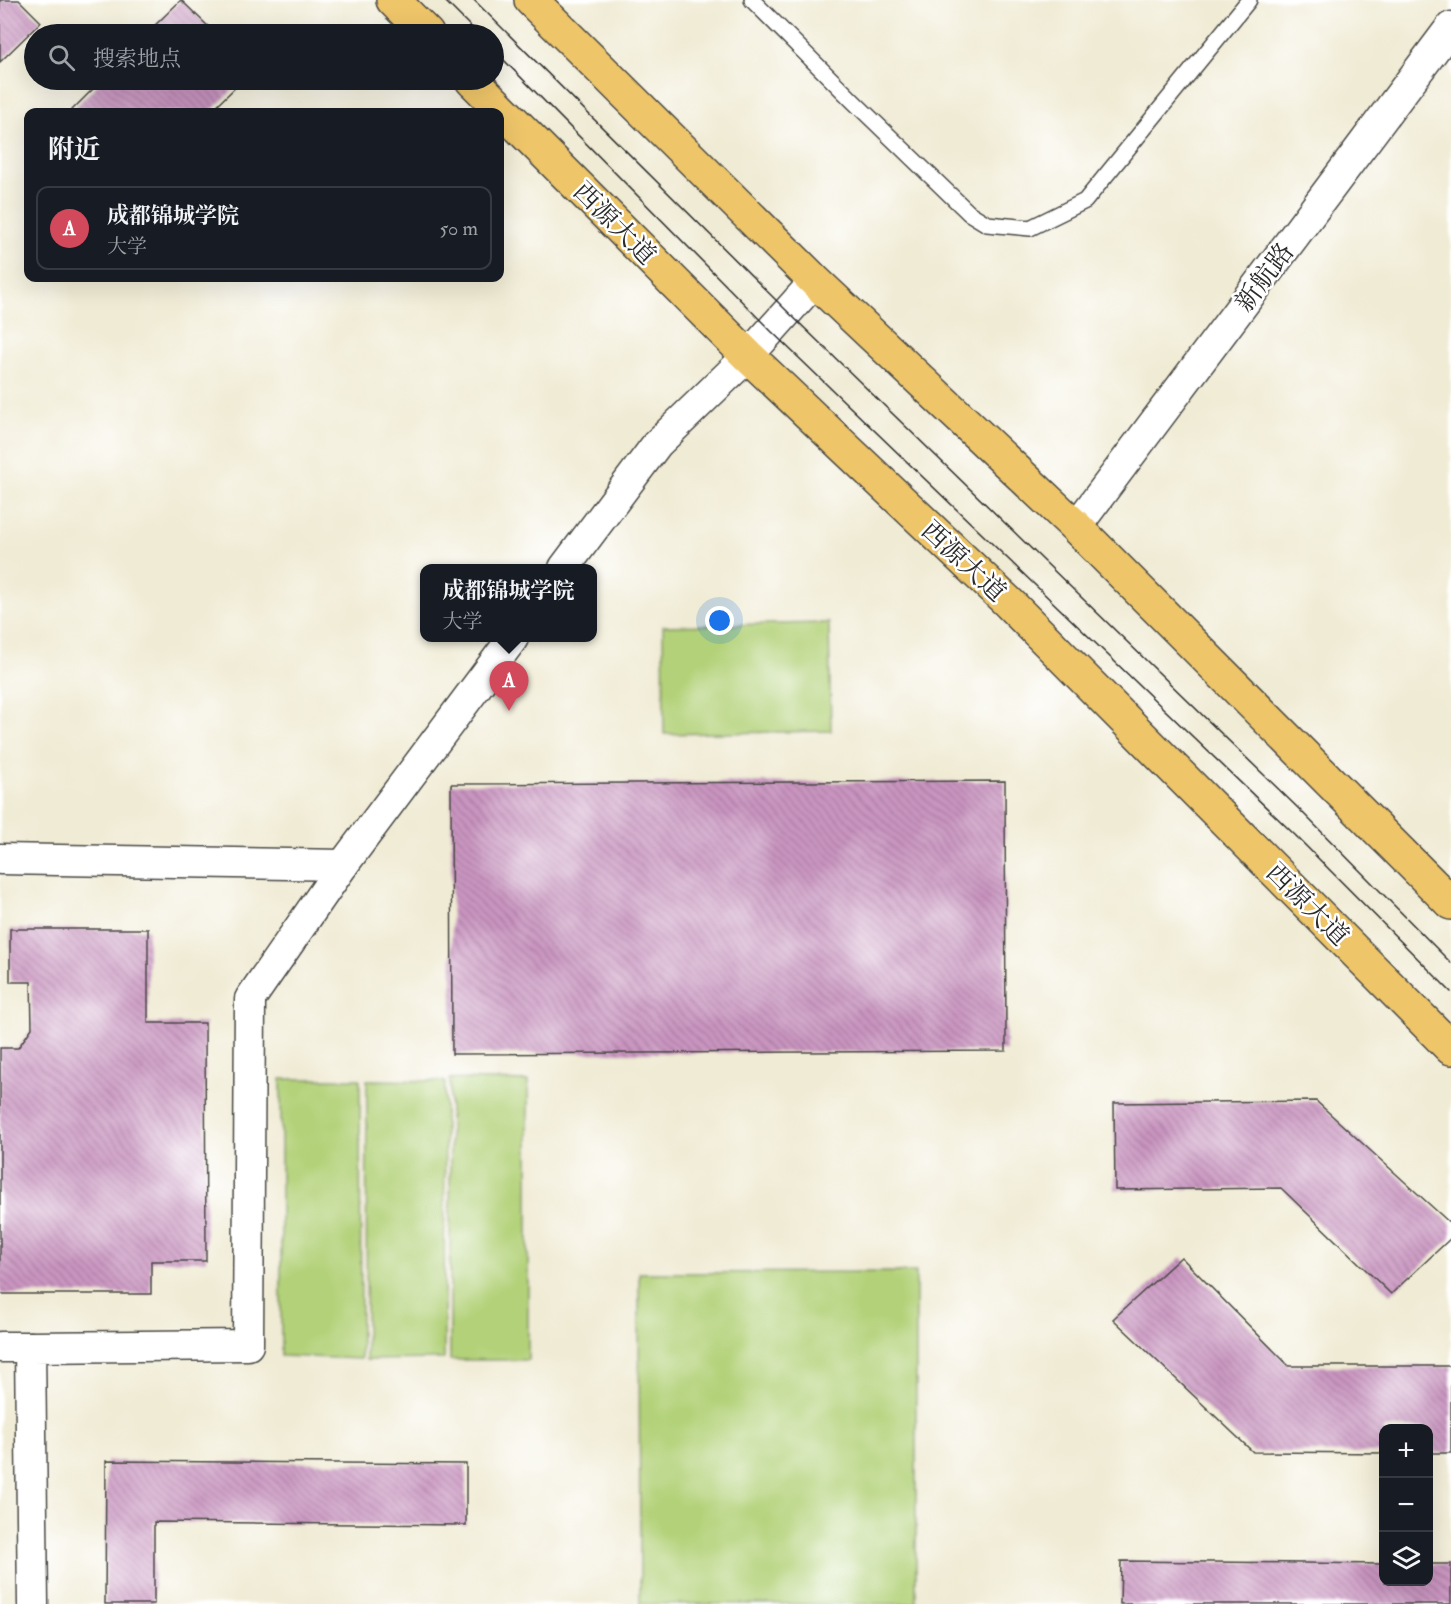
<!DOCTYPE html>
<html lang="zh">
<head>
<meta charset="utf-8">
<style>
  body { margin:0; font-family:"IM FELL Double Pica","Noto Serif SC",serif; background:#242831; color:#f1f3f6 }
  .controls { position:absolute; right:18px; bottom:18px; display:grid; overflow:hidden; border-radius:12px; box-shadow:0 6px 24px #0002 }
  .controls button { width:54px; height:54px; display:grid; place-items:center; padding:0; border:0; border-bottom:2px solid #363941; background:#171b24; color:#f1f3f6; font:30px sans-serif }
  .you { position:absolute; left:720px; top:621px; width:21px; height:21px; margin:-15px; border:4px solid #fff; border-radius:50%; background:#1a73e8; box-shadow:0 0 0 9px #1a73e833 }
  .badge { display:grid; place-items:center; width:39px; height:39px; border-radius:50%; background:#d1495b; color:#fff; font-size:20px; font-weight:700 }
  .pin { position:absolute; translate:-50% -50px; filter:drop-shadow(0 2px 3px #0008) }
  .pin::after { content:''; position:absolute; top:32px; width:21px; height:18px; background:inherit; clip-path:polygon(0 0,100% 0,50% 100%) }
  .popup { position:absolute; left:420px; top:564px; width:177px; height:78px; box-sizing:border-box; display:grid; place-content:center; border-radius:12px; background:#171b24; filter:drop-shadow(0 2px 4px #0005); font-size:20px; white-space:nowrap; color:#9ea1a6 }
  .popup b { font-size:22px; color:#f1f3f6 }
  .popup::after { content:''; position:absolute; left:50%; top:100%; margin-left:-12px; border:12px solid transparent; border-top-color:#171b24 }
  .list { margin:0; padding:0; list-style:none }
  h2 { display:flex; justify-content:space-between; align-items:center; height:78px; margin:0; padding:0 24px; font-size:26px }
  h2 small { font-size:20px; font-weight:400; color:#9ea1a6 }
  .list li { display:grid; grid-template-columns:39px 1fr auto; gap:18px; align-items:center; box-sizing:border-box; height:84px; margin:0 12px 12px; padding:0 12px; border:2px solid #363941; border-radius:12px }
  .list b { display:block; font-size:22px; white-space:nowrap }
  .list p { margin:0; font-size:20px; white-space:nowrap; color:#9ea1a6 }
  .list em { font-size:20px; font-style:normal; color:#9ea1a6 }
  .icon { flex:none; width:33px; height:33px; fill:none; stroke:currentColor; stroke-width:2; stroke-linecap:round; stroke-linejoin:round }
  .map { position:relative; flex:none; width:1451px; height:1604px; overflow:hidden }
  .search { position:absolute; background:#171b24; box-shadow:0 6px 24px #0002; left:24px; top:24px; width:480px; height:66px; display:flex; align-items:center; gap:15px; box-sizing:border-box; padding:0 21px; border-radius:33px; color:#9ea1a6; font-size:22px }
  .panel { position:absolute; background:#171b24; box-shadow:0 6px 24px #0002; left:24px; top:108px; width:480px; height:174px; border-radius:12px }
  .map>svg:first-child { display:block }
</style>
</head>
<body>
<div class="map">
<svg width="1451" height="1604" viewBox="0 0 1451 1604">
  <defs>
    <pattern id="building-back-hatch" width="6" height="6" patternUnits="userSpaceOnUse" patternTransform="scale(1.5)"><rect width="6" height="6" fill="#ca95c1"/><path d="M-1 5l2 2M0 0l6 6M5-1l2 2" fill="none" stroke="#a47a9d"/></pattern>
  </defs>
  <rect width="100%" height="100%" fill="#fff"/>
  <filter id="ink" filterUnits="userSpaceOnUse"><feTurbulence type="fractalNoise" baseFrequency=".0167" numOctaves="2"/><feDisplacementMap in="SourceGraphic" scale="12" xChannelSelector="R" yChannelSelector="G"/><feConvolveMatrix kernelMatrix="1 2 1 2 8 2 1 2 1" color-interpolation-filters="sRGB"/></filter>
  <filter id="wash" filterUnits="userSpaceOnUse"><feTurbulence type="fractalNoise" baseFrequency=".008" numOctaves="4" result="noise"/><feDisplacementMap in="SourceGraphic" scale="24" xChannelSelector="R" yChannelSelector="G"/><feGaussianBlur stdDeviation="1.35" result="paint"/><feColorMatrix in="noise" values="0 0 0 0 0 0 0 0 0 0 0 0 0 0 0 0 0 1.4 0 .05"/><feComposite in="paint" operator="in"/></filter>
  <g filter="url(#wash)">
    <rect width="100%" height="100%" fill="#f0ebd4"/>
    <g fill="#b2d178" stroke="#6e7e52" stroke-width="1.5">
      <path d="M829 623 831 731 664 734 663 626Z"/>
      <path d="M281 1079H360L361 1359 281 1356Z"/>
      <path d="M450 1079 528 1081V1360H450Z"/>
      <path d="M367 1080 445 1081 444 1359 366 1360Z"/>
      <path d="M916 1272V1604H640L639 1273Z"/>
    </g>
    <g id="blocks">
      <g fill="url(#building-back-hatch)">
        <path d="M0 0H19L41 22 0 62Z"/>
        <path d="M181 0 216 34H146Z"/>
        <path d="M102 80H243L210 112H70Z"/>
        <path d="M1005 781 1006 1051 452 1054 451 784Z"/>
        <path d="M10 929H148V1023H205L206 1261H151V1294H0V1048H18L32 1028 31 982H10Z"/>
        <path d="M1316 1101 1451 1224V1238L1391 1294 1281 1188 1115 1190 1114 1103Z"/>
        <path d="M1181 1257 1289 1366H1451V1453H1428V1428H1384V1453L1253 1452 1113 1319Z"/>
        <path d="M106 1461 466 1464V1525L154 1522V1604H105Z"/>
        <path d="M1121 1561 1384 1564V1582H1428V1564H1451V1604H1120Z"/>
      </g>
    </g>
  </g>
  <g filter="url(#ink)">
    <use href="#blocks" fill-opacity="0" stroke="#494844" stroke-width="1.5"/>
    <g fill="none" stroke-linecap="round" stroke-linejoin="round">
      <g stroke="#494844" stroke-width="18">
        <path id="lane" d="M752 0 854 102 969 213 987 224 1030 228 1085 201 1249 0"/>
      </g>
      <g stroke="#494844" stroke-width="33">
        <g id="street">
          <path d="M1076 527 1451 27"/>
          <path d="M564 568 657 444 748 356 815 281"/>
          <path d="M0 859 343 865"/>
          <path d="M0 1347H30"/>
          <path d="M33 1604 30 1347 248 1345 250 999 343 865 513 638"/>
        </g>
      </g>
      <g stroke="#494844" stroke-width="36">
        <g id="primary">
          <path d="M393 0 427 34"/>
          <path d="M531 0 815 281 1076 527 1451 903"/>
          <path d="M472 80 748 356 1009 603 1451 1048"/>
        </g>
      </g>
      <use href="#lane" stroke="#fff" stroke-width="15"/>
      <use href="#street" stroke="#fff" stroke-width="30"/>
      <use href="#primary" stroke="#eec569" stroke-width="33"/>
      <g stroke="#2b2b2b" stroke-width="1.5">
        <path d="M444 0 478 34"/>
        <path d="M474 0 788 312 1299 809 1451 963"/>
        <path d="M494 50 771 331 1295 835 1451 992"/>
      </g>
    </g>
  </g>
  <g text-anchor="middle" stroke-width="5" stroke-linejoin="round" paint-order="stroke">
    <g font-size="26" fill="#2b2b2b" stroke="#fff">
      <text transform="translate(615 223) rotate(45)" y="9">西源大道</text>
      <text transform="translate(1264 277) rotate(-53)" y="9">新航路</text>
      <text transform="translate(964 561) rotate(43)" y="9">西源大道</text>
      <text transform="translate(1308 904) rotate(45)" y="9">西源大道</text>
    </g>
  </g>
</svg>
<div class="controls">
<button>+</button>
<button>−</button>
<button><svg class="icon" aria-label="layers" viewBox="0 0 24 24"><path d="M12 4l9 5-9 5-9-5zM3 14l9 5 9-5"/></svg></button>
</div>
<div class="you"></div>
<div class="pin badge" style="left:509px;top:711px">A</div>
<div class="popup"><b>成都锦城学院</b>大学</div>
<div class="search"><svg class="icon" aria-label="search" viewBox="0 0 24 24"><circle cx="10" cy="10" r="6"/><path d="M15 15l6 6"/></svg>搜索地点</div>
<section class="panel">
<h2>附近<small></small></h2>
<ul class="list">
<li><span class="badge">A</span><div><b>成都锦城学院</b><p>大学</p></div><em>50 m</em></li>
</ul>
</section>
</div>
</body>
</html>
